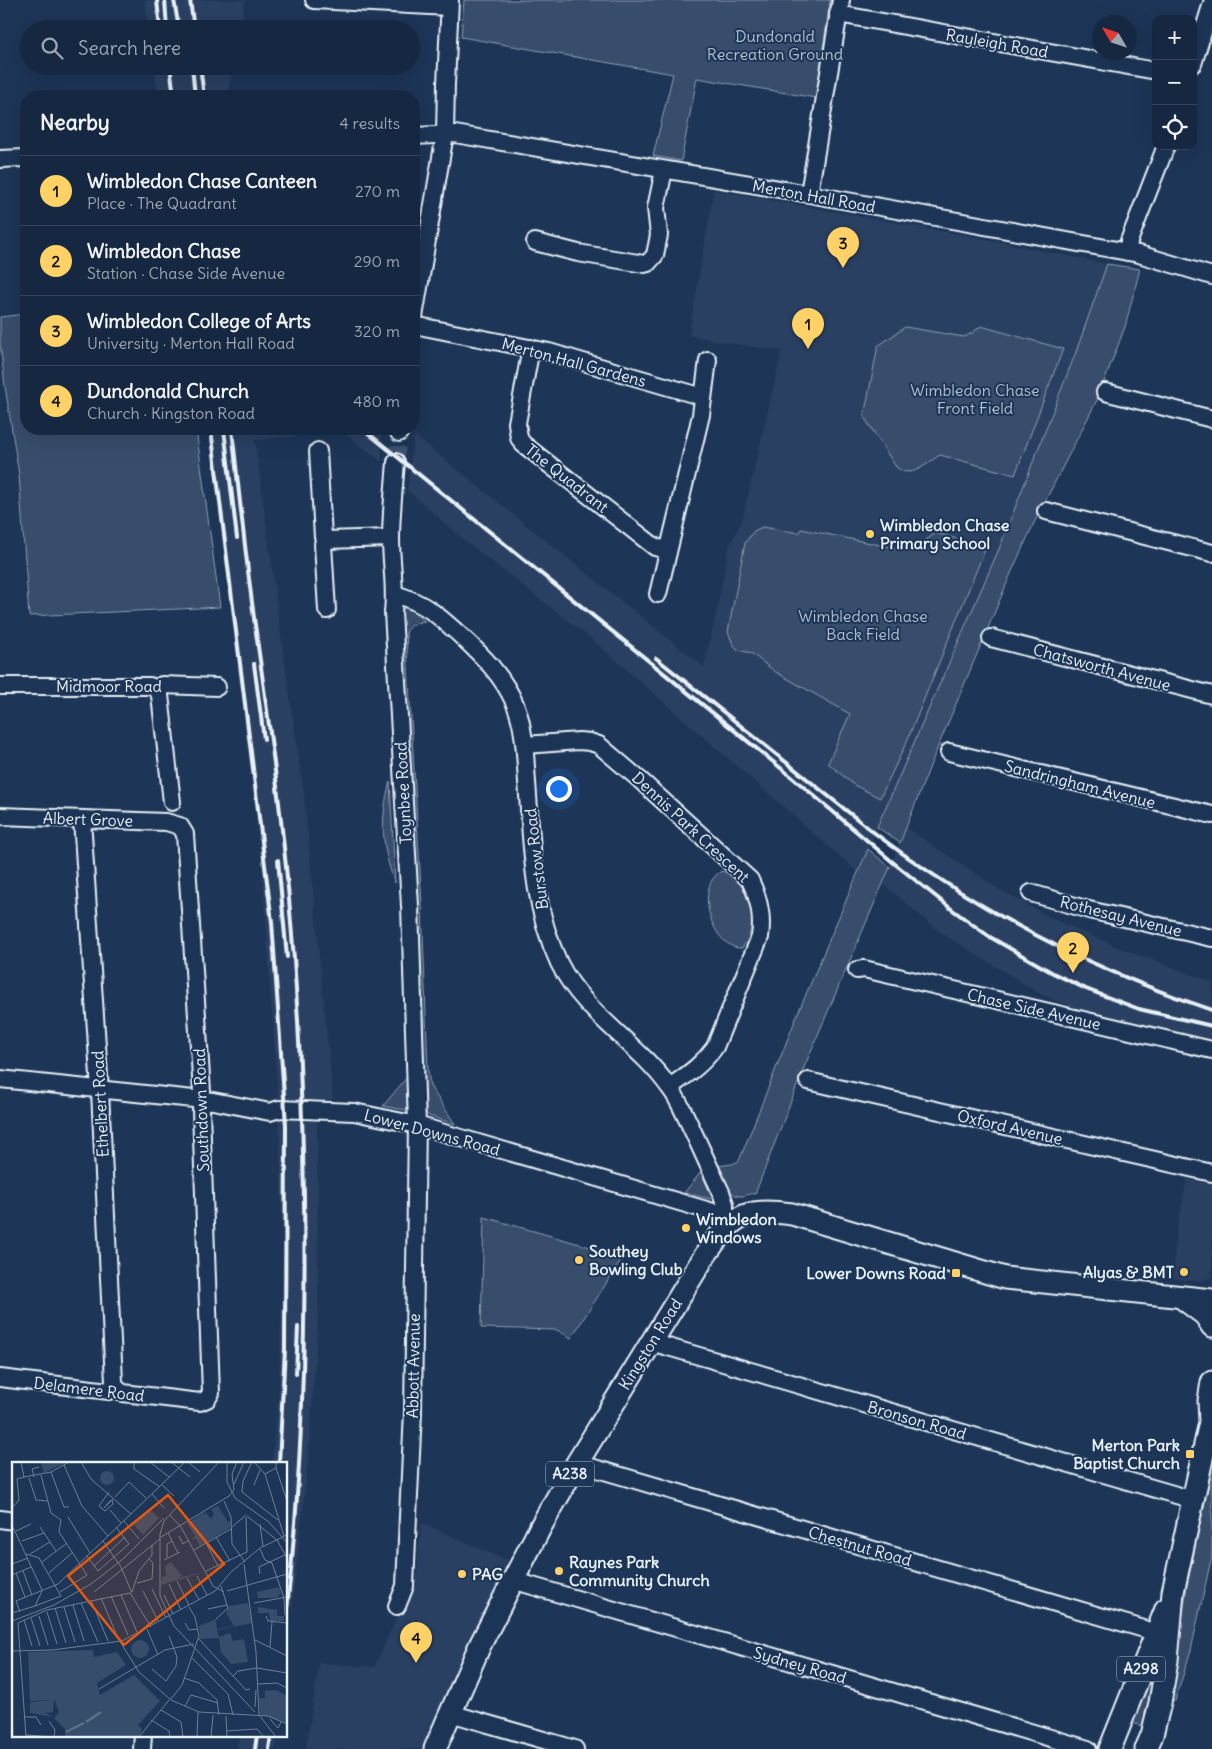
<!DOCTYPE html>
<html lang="en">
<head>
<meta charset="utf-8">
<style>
  body { margin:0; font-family:Delius,sans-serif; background:#23344c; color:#f1f3f6 }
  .controls { position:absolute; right:15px; top:15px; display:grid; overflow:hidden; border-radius:10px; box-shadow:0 5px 20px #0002 }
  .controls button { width:45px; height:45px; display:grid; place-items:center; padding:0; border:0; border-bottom:1px solid #35445a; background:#162841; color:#f1f3f6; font:25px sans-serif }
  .compass { position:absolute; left:1092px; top:15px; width:45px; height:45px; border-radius:50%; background:#162841; box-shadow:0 5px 20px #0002; rotate:309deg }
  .you { position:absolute; left:558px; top:788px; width:18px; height:18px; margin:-12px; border:4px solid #fff; border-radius:50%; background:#1a73e8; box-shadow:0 0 0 8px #1a73e833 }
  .badge { display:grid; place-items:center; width:32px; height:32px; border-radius:50%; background:#ffd166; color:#111; font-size:16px; font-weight:700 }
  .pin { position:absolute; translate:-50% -41px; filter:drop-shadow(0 1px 2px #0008) }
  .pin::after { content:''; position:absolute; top:26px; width:18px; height:15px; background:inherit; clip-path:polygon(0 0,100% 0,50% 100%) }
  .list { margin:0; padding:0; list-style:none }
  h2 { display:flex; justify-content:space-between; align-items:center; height:65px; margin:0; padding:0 20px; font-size:21px }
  h2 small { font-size:16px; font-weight:400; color:#9ea6b1 }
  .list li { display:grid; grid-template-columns:32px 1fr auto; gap:15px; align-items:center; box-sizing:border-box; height:70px; padding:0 20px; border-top:1px solid #35445a }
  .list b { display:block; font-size:19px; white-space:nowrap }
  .list p { margin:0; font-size:16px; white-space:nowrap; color:#9ea6b1 }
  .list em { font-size:16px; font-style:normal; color:#9ea6b1 }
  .icon { flex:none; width:28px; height:28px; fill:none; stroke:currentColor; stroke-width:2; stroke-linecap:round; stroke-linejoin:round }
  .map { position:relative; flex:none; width:1212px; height:1749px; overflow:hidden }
  .search { position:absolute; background:#162841; box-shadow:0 5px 20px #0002; left:20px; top:20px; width:400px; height:55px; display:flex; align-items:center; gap:12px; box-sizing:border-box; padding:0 18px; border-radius:28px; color:#9ea6b1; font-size:19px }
  .panel { position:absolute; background:#162841; box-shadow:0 5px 20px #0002; left:20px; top:90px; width:400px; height:345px; border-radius:20px }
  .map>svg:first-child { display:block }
</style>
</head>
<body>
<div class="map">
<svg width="1212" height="1749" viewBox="0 0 1212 1749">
  <rect width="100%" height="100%" fill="#1d3557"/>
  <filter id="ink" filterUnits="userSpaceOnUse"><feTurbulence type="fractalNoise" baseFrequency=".02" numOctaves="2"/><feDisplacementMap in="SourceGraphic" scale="10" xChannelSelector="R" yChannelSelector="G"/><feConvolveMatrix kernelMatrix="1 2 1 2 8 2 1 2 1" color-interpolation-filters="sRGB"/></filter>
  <g filter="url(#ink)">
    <g fill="#2a4162">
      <path d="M145 0H245L240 29H149Z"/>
      <path d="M154 66H233L228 96H158Z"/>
      <path d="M714 190 991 240 1107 264 1076 352 999 549 858 872 594 641 464 540 407 490 414 435 704 667 716 615 729 547 742 521 782 351 722 342 689 335Z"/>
      <path d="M209 429H382L381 461 343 432 255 440 279 621 304 795 333 1099 317 1101 278 1099 263 877Z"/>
      <path d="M906 828 997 888 1051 918 1117 947 1212 982V1042L1089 1014 1040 994 940 932 882 883Z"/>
      <path d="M279 1116 317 1118 318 1317 308 1462 286 1659V1463H272L279 1393 283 1246Z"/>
      <path d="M1187 1179 1212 1184V1277L1202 1281 1173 1279 1176 1234Z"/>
      <path d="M421 1523 509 1561 486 1608 422 1749H306L319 1663 375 1667 402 1605 407 1607 416 1584Z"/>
      <path d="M239 1735H277L275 1749H237Z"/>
    </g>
    <g fill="#374d6c" stroke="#909fb2">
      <path d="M464 0H830L816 98 697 78 681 161 653 156 673 74 461 37Z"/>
      <path d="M1107 264 1140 269 1125 327 1097 400 1035 521 1012 571 932 761 900 843 877 827 999 549 1076 352Z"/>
      <path d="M26 314V429H196L220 607 29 616 19 475 5 386 0 343V317Z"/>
      <path d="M981 326 1063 349 1015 475 940 455C931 460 918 473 907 472 903 472 899 469 896 467L864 417 878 346 905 327 964 337 972 333Z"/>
      <path d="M762 527 799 533 801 529 910 551 936 533 986 547 907 741 880 798 854 785 828 763 850 714 774 671 751 653 738 650 733 644 728 632 745 543 754 531Z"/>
      <path d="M405 608 411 610 425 621C417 622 409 625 406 633L422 905 428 1070 430 1086 455 1124 429 1116 425 1112 399 614 401 610Z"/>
      <path d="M390 781 395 883C381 846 380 819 390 781Z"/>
      <path d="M868 849 890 867 805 1065 755 1194C750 1193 748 1195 743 1196 728 1198 723 1177 717 1166L732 1164 739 1161 798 1013Z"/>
      <path d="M722 871C729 874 738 878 743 884 756 899 755 934 742 948 713 950 692 886 722 871Z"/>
      <path d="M408 1076 410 1105 405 1110 383 1106Z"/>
      <path d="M701 1172 712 1197 711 1199 684 1193Z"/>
      <path d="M484 1217 615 1254 622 1259 571 1338 557 1330 481 1328Z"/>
      <path d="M1212 1469V1555L1191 1650 1175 1701 1171 1699 1187 1586Z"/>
      <path d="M1158 1650 1162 1651 1145 1727 1130 1722Z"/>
    </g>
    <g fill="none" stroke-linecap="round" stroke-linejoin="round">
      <path stroke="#3b516f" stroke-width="16" stroke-dasharray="16 8" stroke-linecap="butt" d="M396 462 399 433"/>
      <g stroke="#e8f1f8" stroke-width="20">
        <g id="minor">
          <path d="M314 0 449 7"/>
          <path d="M838 14 1156 71"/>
          <path d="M1193 64 1212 3"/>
          <path d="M414 136 455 134 809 194 1139 254 1212 276"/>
          <path d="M0 159 26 158"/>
          <path d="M809 194 841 0"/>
          <path d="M535 242 578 253 644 264 648 263 655 255 659 235 656 208 664 170"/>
          <path d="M1128 252 1129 241 1166 146"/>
          <path d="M414 317 445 134 446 84 450 0"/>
          <path d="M414 325 549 352 703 397"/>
          <path d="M531 348 517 423 519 438 523 444 655 547 668 550"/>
          <path d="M1105 392 1212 419"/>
          <path d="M399 433V429"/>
          <path d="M318 451 323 537 326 540 391 538"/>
          <path d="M396 462C394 488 391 514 391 539 391 564 396 588 393 612L410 906 417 1125 413 1412 408 1516 405 1586 397 1606"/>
          <path d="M1046 511 1212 553"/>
          <path d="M326 540 323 544 327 610"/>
          <path d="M395 594C425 603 439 616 461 636 483 656 503 676 515 704 525 728 525 756 527 782 532 845 532 905 559 963 584 1014 637 1042 669 1087 678 1098 683 1111 689 1123 700 1146 710 1169 721 1192L725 1204V1214"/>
          <path d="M658 594 701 415 708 360"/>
          <path d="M991 638 1212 695"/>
          <path d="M0 686H150L157 689 162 685 217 687"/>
          <path d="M157 689 160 695 172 802"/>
          <path d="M525 745 579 741 590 742 599 745 640 780 750 880C759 899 763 916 760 937L715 1047C702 1065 688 1074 670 1087"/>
          <path d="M949 752 1212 815"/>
          <path d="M0 816 166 822 180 826 185 834 202 1092 201 1110 211 1393 207 1399 200 1402 123 1393 117 1389"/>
          <path d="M82 819 100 1091 114 1382 117 1389"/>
          <path d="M1031 893 1089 910 1212 938"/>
          <path d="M857 970 864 969 1212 1050"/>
          <path d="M0 1079 213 1101 270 1112 279 1109 354 1112 417 1125 737 1219"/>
          <path d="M808 1081 1212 1173"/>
          <path d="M651 1342 1183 1497"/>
          <path d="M0 1378 109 1391 117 1389"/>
          <path d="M577 1463 1144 1629"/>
          <path d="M0 1519 14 1521"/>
          <path d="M512 1580 1088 1749"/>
          <path d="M450 1713 575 1749"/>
          <path d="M142 1749 143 1735"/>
        </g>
      </g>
      <g stroke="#e8f1f8" stroke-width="25">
        <g id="major">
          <path d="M1181 1297 1205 1315 1212 1326"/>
          <path d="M435 1749 480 1645 541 1526 577 1463 704 1257C732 1217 741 1207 792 1214L1005 1278 1212 1300"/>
          <path d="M1110 1749 1166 1609"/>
          <path d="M1146 1749 1152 1735 1160 1703 1167 1660 1173 1592 1210 1422 1209 1401 1212 1382"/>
        </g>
      </g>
      <use href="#minor" stroke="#1d3557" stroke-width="16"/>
      <use href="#major" stroke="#1d3557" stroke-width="21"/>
      <g stroke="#e8f1f8" stroke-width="4">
        <path d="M157 0 160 29"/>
        <path d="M165 0 167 29"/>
        <path d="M174 0 179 29"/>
        <path d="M190 0 194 29"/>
        <path d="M170 66 174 96"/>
        <path d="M192 66 195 96"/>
        <path d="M200 66 204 96"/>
        <path d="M211 429 272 922 286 1125 285 1349 279 1463"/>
        <path d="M224 429 237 538"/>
        <path d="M232 429C239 494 246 560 255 625 268 716 281 808 289 899 295 963 299 1027 301 1091 308 1267 306 1442 286 1618"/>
        <path d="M363 429 793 778 895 864 954 911 990 937 1053 973 1086 989 1139 1009 1212 1026"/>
        <path d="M656 658 872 831C974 909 1090 969 1212 1010"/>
        <path d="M254 664 264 739"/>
        <path d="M278 860 287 957"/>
        <path d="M296 1374 298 1327"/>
        <path d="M255 1749 257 1735"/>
        <path d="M269 1749 271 1735"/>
      </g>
    </g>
  </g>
  <g fill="#ffd166" stroke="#1d3557" stroke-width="2">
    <circle cx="870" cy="534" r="5"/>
    <circle cx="686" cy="1228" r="5"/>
    <circle cx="579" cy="1260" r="5"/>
    <circle cx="1184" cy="1272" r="5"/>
    <rect x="951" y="1268" width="10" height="10" rx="2.5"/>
    <rect x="1185" y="1449" width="10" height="10" rx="2.5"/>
    <circle cx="559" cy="1571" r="5"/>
    <circle cx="462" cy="1574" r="5"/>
  </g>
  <g text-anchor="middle" stroke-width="4" stroke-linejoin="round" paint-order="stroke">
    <g fill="#1d3557" stroke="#abb9c8" stroke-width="1">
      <rect x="546" y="1461.5" width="48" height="25" rx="4"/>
      <rect x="1117" y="1656.5" width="48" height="25" rx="4"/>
    </g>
    <g font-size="15" font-weight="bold" fill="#e8f1f8">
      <text x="570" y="1479">A238</text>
      <text x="1141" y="1674">A298</text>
    </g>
    <g font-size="16" fill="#b3c0ce" stroke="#1d3557">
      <text x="775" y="42">Dundonald<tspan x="775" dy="18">Recreation Ground</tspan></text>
      <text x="975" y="396">Wimbledon Chase<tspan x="975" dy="18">Front Field</tspan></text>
      <text x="863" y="622">Wimbledon Chase<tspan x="863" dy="18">Back Field</tspan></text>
    </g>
    <g font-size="16" fill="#e8f1f8" stroke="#1d3557">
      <text transform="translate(997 43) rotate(10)" y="6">Rayleigh Road</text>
      <text transform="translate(814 196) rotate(10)" y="6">Merton Hall Road</text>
      <text transform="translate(574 362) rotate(15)" y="6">Merton Hall Gardens</text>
      <text transform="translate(567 478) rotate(38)" y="6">The Quadrant</text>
      <text transform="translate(1102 667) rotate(15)" y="6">Chatsworth Avenue</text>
      <text x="109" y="692">Midmoor Road</text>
      <text transform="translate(1080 784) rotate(14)" y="6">Sandringham Avenue</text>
      <text transform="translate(403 793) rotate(-93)" y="6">Toynbee Road</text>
      <text transform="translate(88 819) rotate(2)" y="6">Albert Grove</text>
      <text transform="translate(691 827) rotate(43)" y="6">Dennis Park Crescent</text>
      <text transform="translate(536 859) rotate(-97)" y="6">Burstow Road</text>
      <text transform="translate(1121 916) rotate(14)" y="6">Rothesay Avenue</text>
      <text transform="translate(1034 1009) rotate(13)" y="6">Chase Side Avenue</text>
      <text transform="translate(100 1104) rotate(-93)" y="6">Ethelbert Road</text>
      <text transform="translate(201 1110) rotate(-92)" y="6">Southdown Road</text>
      <text transform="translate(1010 1127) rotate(13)" y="6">Oxford Avenue</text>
      <text transform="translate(432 1132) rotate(15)" y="6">Lower Downs Road</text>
      <text transform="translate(650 1344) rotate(-58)" y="6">Kingston Road</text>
      <text transform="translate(413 1366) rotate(-89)" y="6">Abbott Avenue</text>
      <text transform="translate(89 1389) rotate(7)" y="6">Delamere Road</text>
      <text transform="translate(917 1420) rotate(16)" y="6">Bronson Road</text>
      <text transform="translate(860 1546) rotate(16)" y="6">Chestnut Road</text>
      <text transform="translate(800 1665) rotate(16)" y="6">Sydney Road</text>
    </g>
    <g font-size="16" font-weight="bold" fill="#e8f1f8" stroke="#1d3557" text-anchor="start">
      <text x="880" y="531">Wimbledon Chase<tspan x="880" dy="18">Primary School</tspan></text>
      <text x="696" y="1225">Wimbledon<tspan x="696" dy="18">Windows</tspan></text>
      <text x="589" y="1257">Southey<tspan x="589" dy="18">Bowling Club</tspan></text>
      <text x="1174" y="1278" text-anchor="end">Alyas &amp; BMT</text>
      <text x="946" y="1279" text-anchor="end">Lower Downs Road</text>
      <text x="1180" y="1451" text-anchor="end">Merton Park<tspan x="1180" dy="18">Baptist Church</tspan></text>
      <text x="569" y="1568">Raynes Park<tspan x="569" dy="18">Community Church</tspan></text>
      <text x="472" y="1580">PAG</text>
    </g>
  </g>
  <g transform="translate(12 1462)">
    <rect width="275" height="275" fill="#1d3557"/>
    <path d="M22 0H53V1L32 11 29 1ZM88 16a7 7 0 1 1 14 0a7 7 0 1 1-14 0ZM206 44 216 60 219 59 218 66 188 84 184 76 178 79 183 74 175 61 193 50 199 57 202 52 199 47ZM137 47 147 56 131 73 122 63ZM159 100 170 114 165 116 193 110 149 123 150 115 154 114 153 104ZM267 125 269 131 265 136H246L245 130ZM236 141 240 161 205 168 207 175 218 171 221 179 232 177 236 200 219 202 209 190 207 176 188 177 187 164 204 157 205 167 222 164 214 151 217 144ZM246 145 265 148V154H272V159H258L257 151H246ZM119 187a9 9 0 1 1 18 0a9 9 0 1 1-18 0ZM75 188H81L82 195 105 190 114 203 85 221 88 233 122 213 148 239 126 263 130 267 127 275H53V267L42 256 47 250 42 237 41 250 33 251 41 255 18 251V240L40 238 18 239 16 190ZM264 228 275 234V261L248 252 247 236H253V229Z" fill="#374d6c"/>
    <path fill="none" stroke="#5d7089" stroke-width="2.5" d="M74 260 89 250M54 270 72 261"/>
    <path fill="none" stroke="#6e8097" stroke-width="1" d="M69 0 79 17 119 52M122 0V7L148 25M138 0 157 15M159 0 178 15M176 0 188 10M207 0 152 59 148 72V134L162 164 243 250M215 0V20L223 36 257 60 275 81M240 0 231 19 230 30 266 58M242 0 253 12 272 74M52 3 70 44 96 74M264 6 275 39M39 10 52 45H57M253 12 264 6V0M29 13 39 51 49 58 47 70 75 113 48 130M12 15 39 10 57 0M22 15 20 7 27 5M17 16 24 38 35 39M222 22 232 0M150 23 162 34M242 23 248 8M97 30 87 44 93 49 101 42 100 38M140 32 152 46M103 35 117 20 134 36M99 38 92 46 101 37M212 39 219 55 220 82 233 100M0 46 7 38 5 17 12 15 9 0M98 48 109 61M158 53 169 65 201 124 212 130M235 54 265 78M56 55 78 91M112 59 127 77M248 62 251 84M0 63 30 128M28 65 44 89M220 65 234 53M4 69 19 62M156 71 166 91M167 74 171 82 177 78M149 75 217 34 222 28 220 12 225 0M204 75 218 99M265 78 275 96M10 79 32 71M91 79 109 105 120 131M194 81 206 104M248 87 253 98 260 101 272 136M182 88 219 67M14 92 27 96 49 134 23 144M18 92 38 80M75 94 86 109 117 82 104 65M155 96V82L160 79M152 98 168 90M30 100 55 81M0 102 16 96M232 102 244 190 247 253M82 104 113 75M11 109 20 133M194 109 235 90 234 55M4 111 13 135M37 111 60 91M248 112 247 105 273 93M0 113 19 105M185 114 195 133M175 116 187 138M165 119 177 143M125 121 140 117 141 101 137 97M157 122 169 148M140 127 154 156M131 129 146 159M215 129 275 112M82 130 148 77M120 130 127 109 140 93V83M109 133 125 170M152 133 161 152M99 134 116 173M89 136 106 176M272 136 273 153M79 138 96 179M69 141 86 180M242 141 275 135M61 143 72 179M52 145 63 180M43 146 54 181M196 147 215 143M8 150 4 139 46 122 173 0M35 150 45 182M0 151 23 144 30 129M27 154 36 183M254 154 256 159 275 161M19 156 28 184M204 157 216 146 209 124M12 158 20 184M0 159 42 143 79 122 111 97 152 56M173 161 177 168 186 167M135 167 146 193M186 176 234 228 238 227M107 178 127 210 159 238 187 250 256 254 275 262M243 178 275 194M258 185 260 160M0 189 40 188 110 179 203 129 219 110 248 86 275 73M179 195 216 232 221 253M245 206 275 211M140 207 154 219 164 204 165 195 157 174M221 214 226 209 245 206M172 216 187 221 205 238 207 253M246 222 265 221 275 226M87 227 153 188 182 182M159 237 170 223 187 174 183 155 177 145M173 244 179 233 206 241M243 245 244 228M149 248 169 260 171 275M214 254 215 275M248 254 264 275M13 255H24L29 263M258 257 266 266 269 260M139 258 157 269 158 275M214 269 245 267 252 275M14 273 42 275 43 268 37 259M14 275 6 161 35 148 118 131 139 165M127 275 157 238M185 275 186 250M199 275 201 253"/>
    <path fill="#e8590c" fill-opacity="0.15" stroke="#e8590c" stroke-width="2.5" d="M156 33 212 102 112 183 56 114Z"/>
    <rect width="275" height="275" fill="none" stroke="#e8f1f8" stroke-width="2.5"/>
  </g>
</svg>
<div class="controls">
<button>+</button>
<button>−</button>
<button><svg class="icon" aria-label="locate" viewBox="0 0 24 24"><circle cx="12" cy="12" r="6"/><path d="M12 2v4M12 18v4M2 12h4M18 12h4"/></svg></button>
</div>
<svg class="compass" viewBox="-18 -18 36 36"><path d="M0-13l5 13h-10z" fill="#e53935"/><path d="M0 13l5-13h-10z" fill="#9ea6b1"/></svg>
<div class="you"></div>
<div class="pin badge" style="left:808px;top:349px">1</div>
<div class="pin badge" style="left:1073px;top:973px">2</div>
<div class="pin badge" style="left:843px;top:268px">3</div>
<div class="pin badge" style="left:416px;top:1663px">4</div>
<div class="search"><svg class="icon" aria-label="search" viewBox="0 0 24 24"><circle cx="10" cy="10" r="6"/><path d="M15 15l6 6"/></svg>Search here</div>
<section class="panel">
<h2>Nearby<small>4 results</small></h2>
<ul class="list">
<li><span class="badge">1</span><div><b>Wimbledon Chase Canteen</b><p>Place · The Quadrant</p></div><em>270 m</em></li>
<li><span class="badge">2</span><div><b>Wimbledon Chase</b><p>Station · Chase Side Avenue</p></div><em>290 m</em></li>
<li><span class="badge">3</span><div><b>Wimbledon College of Arts</b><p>University · Merton Hall Road</p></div><em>320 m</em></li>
<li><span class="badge">4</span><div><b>Dundonald Church</b><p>Church · Kingston Road</p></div><em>480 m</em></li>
</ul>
</section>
</div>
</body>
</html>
